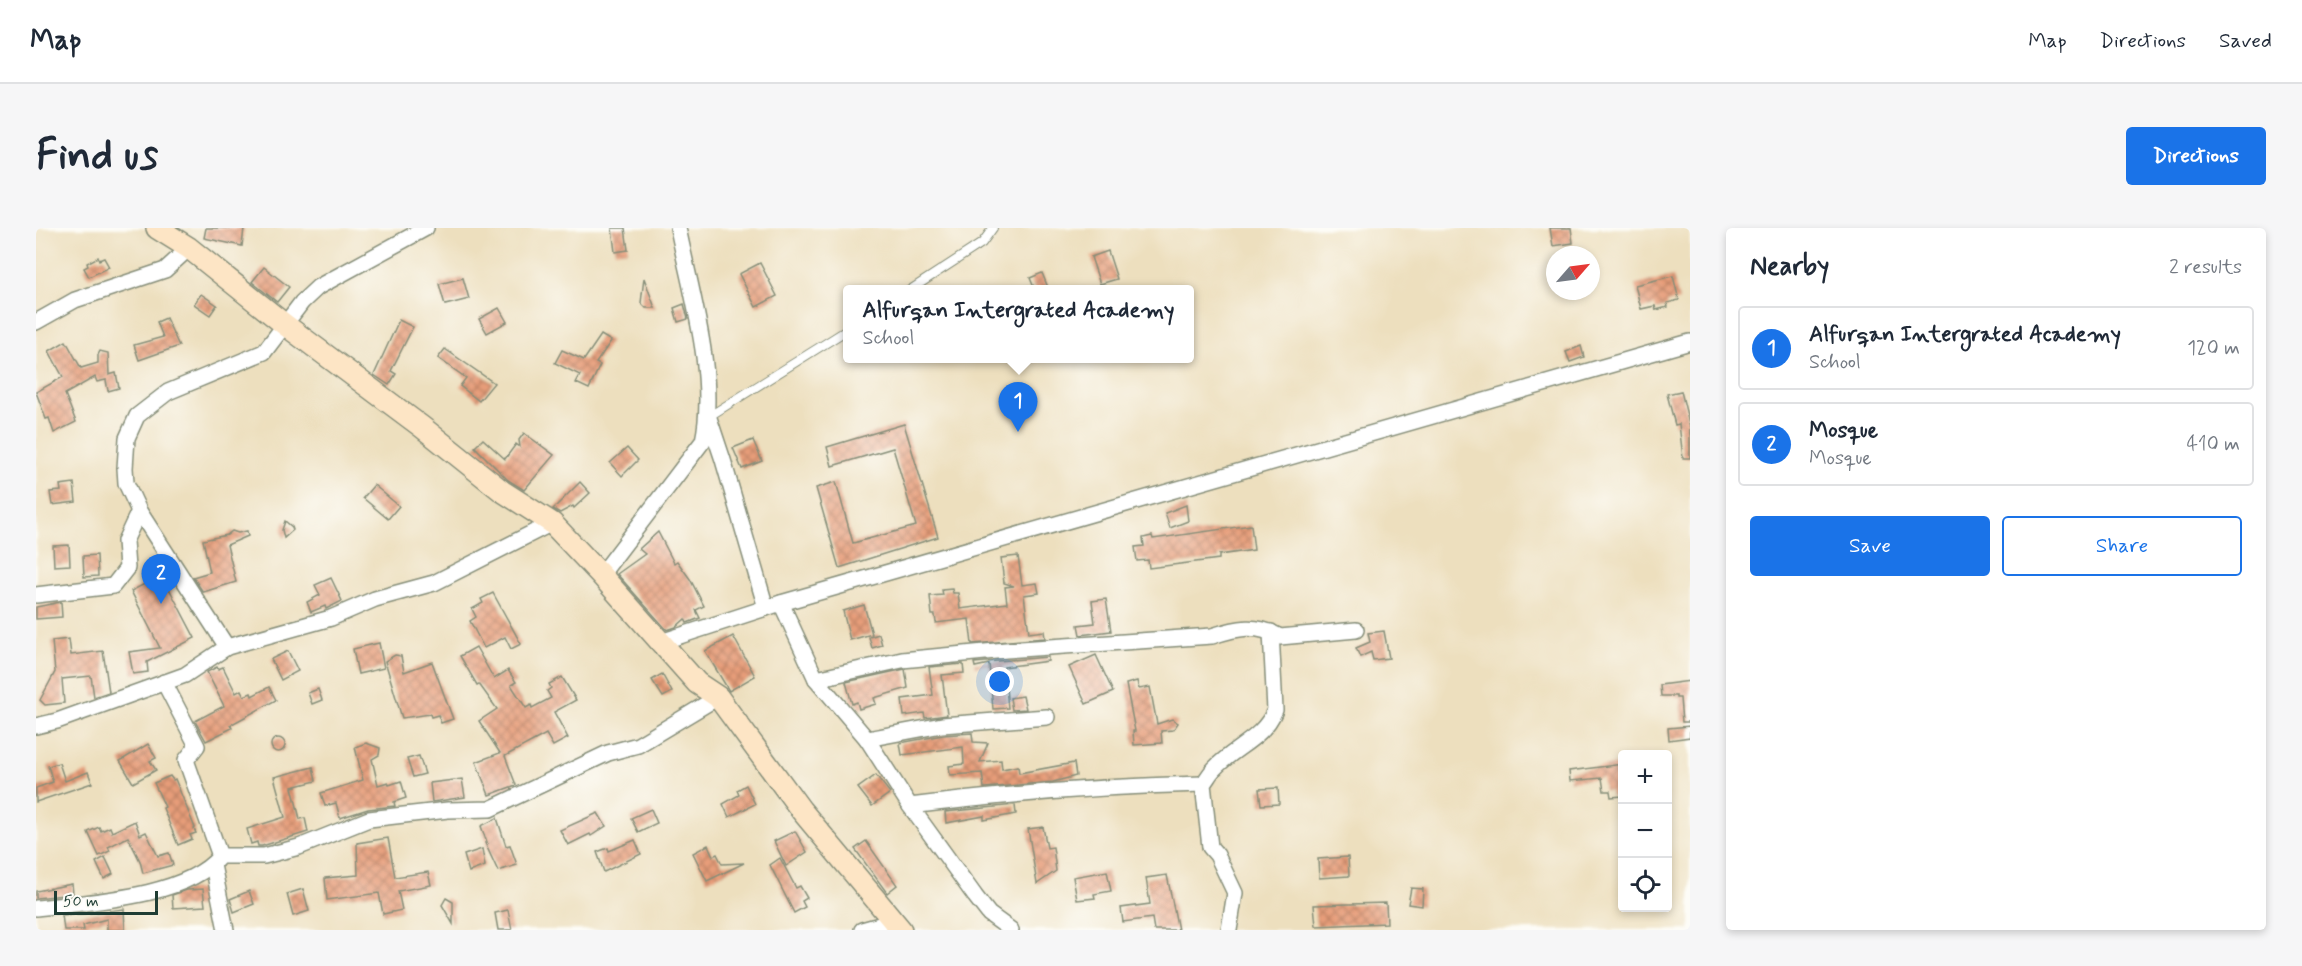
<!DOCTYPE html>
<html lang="en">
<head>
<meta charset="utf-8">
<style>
  body { margin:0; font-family:Mynerve,sans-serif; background:#f6f6f7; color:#1f2937 }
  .controls { position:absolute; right:18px; bottom:18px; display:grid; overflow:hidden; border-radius:6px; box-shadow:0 3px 9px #0003 }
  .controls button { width:54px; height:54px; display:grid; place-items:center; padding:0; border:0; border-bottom:2px solid #e0e1e3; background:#fff; color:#1f2937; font:30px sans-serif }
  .compass { position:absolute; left:1510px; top:18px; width:54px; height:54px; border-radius:50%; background:#fff; box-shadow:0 3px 9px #0003; rotate:62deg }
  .scale { position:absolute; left:18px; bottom:15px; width:104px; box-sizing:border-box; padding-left:6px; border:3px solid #1f3d34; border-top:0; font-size:16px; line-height:21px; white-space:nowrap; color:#1f3d34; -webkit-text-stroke:4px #fdfcf7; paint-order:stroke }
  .you { position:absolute; left:964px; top:454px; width:21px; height:21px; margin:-15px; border:4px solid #fff; border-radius:50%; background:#1a73e8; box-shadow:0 0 0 9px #1a73e833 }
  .badge { display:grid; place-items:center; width:39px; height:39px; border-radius:50%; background:#1a73e8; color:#fff; font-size:20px; font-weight:700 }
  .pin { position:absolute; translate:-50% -50px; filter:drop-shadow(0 2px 3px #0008) }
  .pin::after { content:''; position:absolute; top:32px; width:21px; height:18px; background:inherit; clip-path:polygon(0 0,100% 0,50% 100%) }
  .popup { position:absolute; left:807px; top:57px; width:351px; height:78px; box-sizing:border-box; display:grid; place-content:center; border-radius:6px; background:#fff; filter:drop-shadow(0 2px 4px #0005); font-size:20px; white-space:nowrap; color:#747a83 }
  .popup b { font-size:22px; color:#1f2937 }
  .popup::after { content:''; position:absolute; left:50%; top:100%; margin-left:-12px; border:12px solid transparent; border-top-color:#fff }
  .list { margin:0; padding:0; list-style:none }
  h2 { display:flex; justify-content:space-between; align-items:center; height:78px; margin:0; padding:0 24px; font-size:26px }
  h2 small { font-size:20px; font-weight:400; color:#747a83 }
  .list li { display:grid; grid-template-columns:39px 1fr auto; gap:18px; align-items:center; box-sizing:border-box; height:84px; margin:0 12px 12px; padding:0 12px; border:2px solid #e0e1e3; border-radius:6px }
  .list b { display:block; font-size:22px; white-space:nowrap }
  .list p { margin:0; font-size:20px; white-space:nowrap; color:#747a83 }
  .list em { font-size:20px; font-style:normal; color:#747a83 }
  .actions { display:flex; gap:12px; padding:18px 24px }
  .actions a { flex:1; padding:14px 0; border:2px solid #1a73e8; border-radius:6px; text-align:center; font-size:21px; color:#1a73e8 }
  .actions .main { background:#1a73e8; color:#fff }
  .icon { flex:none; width:33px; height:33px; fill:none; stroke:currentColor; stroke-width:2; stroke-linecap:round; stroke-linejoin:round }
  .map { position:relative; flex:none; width:1654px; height:702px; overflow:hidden; border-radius:6px }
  header { display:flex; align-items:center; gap:36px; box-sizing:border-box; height:84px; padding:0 30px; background:#fff; border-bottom:2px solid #e0e1e3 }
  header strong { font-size:28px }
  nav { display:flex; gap:33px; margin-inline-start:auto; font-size:21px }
  .intro { display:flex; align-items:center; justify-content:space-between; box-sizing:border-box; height:144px; padding:0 36px }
  h1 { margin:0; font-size:42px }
  .button { padding:15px 27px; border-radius:6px; background:#1a73e8; color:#fff; font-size:21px; font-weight:700 }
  main { display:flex; gap:36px; padding:0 36px }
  aside { flex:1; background:#fff; border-radius:6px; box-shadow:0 3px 9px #0003 }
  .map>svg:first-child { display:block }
</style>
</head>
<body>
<header>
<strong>Map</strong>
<nav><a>Map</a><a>Directions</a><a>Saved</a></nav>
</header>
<div class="intro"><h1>Find us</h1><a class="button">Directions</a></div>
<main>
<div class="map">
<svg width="1654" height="702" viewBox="0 0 1654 702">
  <defs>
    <pattern id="building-cross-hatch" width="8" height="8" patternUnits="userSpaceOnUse" patternTransform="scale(1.5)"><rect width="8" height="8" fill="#e79d79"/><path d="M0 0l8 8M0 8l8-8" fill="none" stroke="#bb8164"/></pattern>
  </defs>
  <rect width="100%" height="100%" fill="#fdfcf7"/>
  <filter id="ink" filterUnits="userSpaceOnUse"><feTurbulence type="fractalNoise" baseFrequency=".0167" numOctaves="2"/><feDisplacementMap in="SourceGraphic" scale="12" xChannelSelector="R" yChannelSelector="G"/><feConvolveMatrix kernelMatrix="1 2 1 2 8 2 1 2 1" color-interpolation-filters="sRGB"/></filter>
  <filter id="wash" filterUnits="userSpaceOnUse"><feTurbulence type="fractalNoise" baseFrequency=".008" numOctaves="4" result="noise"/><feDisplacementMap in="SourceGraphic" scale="24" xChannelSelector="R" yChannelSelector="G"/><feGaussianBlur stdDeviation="1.35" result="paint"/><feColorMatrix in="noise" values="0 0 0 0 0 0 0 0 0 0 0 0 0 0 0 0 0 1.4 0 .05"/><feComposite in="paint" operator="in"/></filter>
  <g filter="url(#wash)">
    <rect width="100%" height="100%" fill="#eddfbe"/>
    <g id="blocks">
      <g fill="url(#building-cross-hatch)">
        <path d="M170 0H208L206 18 168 10Z"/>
        <path d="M576 0H589L592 22 579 24Z"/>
        <path d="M1514 0H1535L1537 15 1517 18Z"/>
        <path d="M1072 23 1081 51 1064 56 1055 29Z"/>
        <path d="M62 29 63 32 68 30 73 39 53 49 48 40 52 38 51 35Z"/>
        <path d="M724 35 741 68 720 79 703 46Z"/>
        <path d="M228 39 253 59 241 74 216 54Z"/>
        <path d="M1006 45 1013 62H999L994 50Z"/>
        <path d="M1637 48 1643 72 1631 75 1632 79 1620 82 1619 78 1605 81 1599 57Z"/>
        <path d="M427 50 433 71 409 77 403 56Z"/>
        <path d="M608 50 619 80H610L605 75Z"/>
        <path d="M165 66 181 77 174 87 158 76Z"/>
        <path d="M648 76 652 91 642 94 638 80Z"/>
        <path d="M463 80 471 94 451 105 443 91Z"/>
        <path d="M130 90 143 118 103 132 98 117 127 109 121 94Z"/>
        <path d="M363 92 377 99 355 143 360 146 353 157 338 147Z"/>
        <path d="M565 107 575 113 560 135 564 137 553 161 540 155 544 147 519 135 526 122 548 132Z"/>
        <path d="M30 113 45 140 62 135V127L64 123 72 125 73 147 80 145 83 160 72 163 70 152 61 154 59 149 29 166 40 194 18 205 13 190 10 191 0 164 27 149 13 123Z"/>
        <path d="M1545 118 1548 129 1534 134 1530 124Z"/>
        <path d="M409 121 458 155 443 173 424 158 430 150 402 130Z"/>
        <path d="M1645 163 1654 200V230H1647L1643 196 1639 197 1631 166Z"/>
        <path d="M868 196 902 309 803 340 780 260 800 254 817 315 880 298 857 220 796 238 791 219Z"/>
        <path d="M488 205 518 227 488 262 472 252 439 219 447 211 469 231 480 216 484 219 483 212Z"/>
        <path d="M717 212 726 233 706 241 697 220Z"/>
        <path d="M591 220 602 232 586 248 574 235Z"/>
        <path d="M544 254 554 265 538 280 537 278 524 285 517 281Z"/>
        <path d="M38 255 40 274 16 277 14 264 25 263 24 257Z"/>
        <path d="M338 257 363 278 352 291 327 270Z"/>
        <path d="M1150 277 1152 293 1134 300 1129 285Z"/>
        <path d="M249 293 256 299 257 302 248 310 246 302Z"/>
        <path d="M1215 297 1218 322 1183 327V331L1113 340 1112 332 1101 333 1099 319 1108 318 1107 310 1116 308 1117 311Z"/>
        <path d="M196 303 202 305 211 303 212 308 191 317 200 354 167 364 157 349 174 344 167 312 191 307Z"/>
        <path d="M622 304 638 335 641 333 654 351 668 378 660 382 664 390 651 395 649 391 640 399 631 402 581 346 609 326 603 321Z"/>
        <path d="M33 317 34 337 18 338 17 318Z"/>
        <path d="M61 327 62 348 48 349 47 328Z"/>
        <path d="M982 328 986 357 1001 355 1003 365 988 367 993 405 1008 403 1009 410 936 416 933 391 900 395 899 387H896L894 368 907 367 906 362 916 361 917 365H922L924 381 971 375 969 359 978 358 968 355 965 330Z"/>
        <path d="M126 347 159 410 111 434 112 444 97 446 93 424 124 420 95 363Z"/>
        <path d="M295 350 306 373 290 381 289 378 275 384 271 374 284 367 279 357Z"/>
        <path d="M457 365 485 416 475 421 469 409 448 420 434 393 440 389 436 381 447 375 445 371Z"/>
        <path d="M1070 371 1075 403 1044 407 1042 397 1059 395 1056 373Z"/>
        <path d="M25 374 26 389 0 391V379Z"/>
        <path d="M828 377 836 406 814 412 807 383Z"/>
        <path d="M1348 403 1353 430 1337 432 1335 424 1324 429 1320 420 1334 414 1332 405Z"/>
        <path d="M843 406 846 417 836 420 833 409Z"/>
        <path d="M697 408 719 448 693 463 669 423Z"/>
        <path d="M33 411 35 427 67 423 73 464 58 469 55 448 26 451 28 475 9 477 4 472 19 444 16 413Z"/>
        <path d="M343 415 348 440 322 446 317 421Z"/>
        <path d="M440 419 458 451 472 442 480 454 475 457 490 480 495 477 496 480 515 470 511 463 515 460 513 456 526 449 540 472 518 484 532 510 517 518 510 506 469 528 480 557 453 567 440 534 464 525 443 493 461 481 443 456 441 457 424 428Z"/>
        <path d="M252 423 262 443 245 452 235 431Z"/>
        <path d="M359 427 365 428 368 444 396 434 417 491 405 495 402 487 395 489 394 486 366 490 349 433Z"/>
        <path d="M1060 427 1077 464 1050 476 1033 439Z"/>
        <path d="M1012 429V433L968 439 972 480 957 481 953 436 939 439 938 435Z"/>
        <path d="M927 436 928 445 906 447 911 487 889 490 888 485 868 488 866 471 897 467 893 439Z"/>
        <path d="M181 439 182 441 187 439 200 465 205 462 208 468 215 465 216 468 233 459 240 472 194 497 196 500 170 513 159 493 188 478 171 444Z"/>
        <path d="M869 441 872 460 838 470 840 476 823 481 821 474 816 476 810 454Z"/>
        <path d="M626 446 636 464 627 469 616 452Z"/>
        <path d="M1101 453 1103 461 1114 459 1121 496 1136 491 1142 495 1137 502 1125 503 1126 515 1098 517 1097 503H1099L1090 456Z"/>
        <path d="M1654 453V494H1646L1644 470H1640V468H1625L1624 457Z"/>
        <path d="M282 461 286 472 276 476 272 465Z"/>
        <path d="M987 468 990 481 976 482 974 470Z"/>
        <path d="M1654 498V509L1633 512 1632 500Z"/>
        <path d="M936 505 937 514 952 515 944 534 965 532 966 541 982 538 983 545 1038 535 1040 548 1017 554 948 560 946 545 914 547 913 538 928 536 927 519 866 527 864 515 907 507Z"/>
        <circle cx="242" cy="517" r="7"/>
        <path d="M330 515 344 520 343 527 336 531 342 557 352 554 353 557 365 553 370 570 358 574 359 578 332 581 304 590 300 575 289 578 285 565 327 552 319 519Z"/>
        <path d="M112 516 120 530 114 533 120 542 97 555 84 533Z"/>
        <path d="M383 528 389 546 377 549 371 531Z"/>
        <path d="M23 535 29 553 52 544 56 555 0 574V560L17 554 12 538Z"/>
        <path d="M1587 536V568L1575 569 1574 563H1568L1566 550 1534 553 1533 543Z"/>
        <path d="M277 539 280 553 256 559 264 591 269 590 272 604 226 618H222L221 614 215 616 211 601 249 589 238 549Z"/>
        <path d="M840 547 854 565 836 578 822 560Z"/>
        <path d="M134 548 137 552 139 551 159 600 158 601 160 605 154 607 156 611 142 617 127 580 129 579 118 555Z"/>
        <path d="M426 551 429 569 396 574 394 555Z"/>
        <path d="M710 557 719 576 693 589 687 576 703 567 701 562Z"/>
        <path d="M1242 560 1243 576 1225 577 1223 561Z"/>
        <path d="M979 577 980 586 948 592V588L910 595 909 584Z"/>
        <path d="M615 581 621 595 602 604 595 590Z"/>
        <path d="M562 585 570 598 555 608 554 606 532 617 524 602Z"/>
        <path d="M461 590 470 618 474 617 481 637 462 643 449 615H451L445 598Z"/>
        <path d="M99 593 104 607 110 604 122 628 133 625 137 637 107 645 104 633 92 609 72 619 74 623 63 628 52 604 63 599 65 603 74 599 76 604Z"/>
        <path d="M1007 599 1011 620 1017 619 1020 643 1001 656 992 601Z"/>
        <path d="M759 603 771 624 750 638 738 613Z"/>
        <path d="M352 610 359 649 392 644 395 657 362 663 366 682 347 686 343 665 291 672 289 650 322 647 321 615Z"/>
        <path d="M599 612 605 626 568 644 561 624 572 620 573 623Z"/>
        <path d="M830 613 861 657 851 665 819 621Z"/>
        <path d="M672 617 677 628 681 626 686 636 708 635 671 653 657 625Z"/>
        <path d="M446 621 449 638 433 644 428 627Z"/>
        <path d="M69 629 77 646 68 651 60 634Z"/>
        <path d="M1312 629 1313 648 1283 650 1282 631Z"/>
        <path d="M744 630 760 660 764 658 771 670 766 673 769 679 758 685 734 637Z"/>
        <path d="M1071 643 1075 663 1058 666 1059 670 1041 672 1037 649Z"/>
        <path d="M1131 647 1142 702H1118L1116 690 1087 694 1085 680 1114 676 1110 650Z"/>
        <path d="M36 656 37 666 0 670V663Z"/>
        <path d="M1375 660 1387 661 1386 678 1372 676Z"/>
        <path d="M167 661 169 678 137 680 136 667 151 662Z"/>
        <path d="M267 661 273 683 257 688 251 666Z"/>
        <path d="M213 663 218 676 198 684 194 671Z"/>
        <path d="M410 670 417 674V696L406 677Z"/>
        <path d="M1350 675 1351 695 1280 698 1278 677Z"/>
        <path d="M88 681 89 702H71V691L47 697 48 702H28L26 687 40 686V687Z"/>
        <path d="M472 682 476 702H462L459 685Z"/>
      </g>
    </g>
  </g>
  <g filter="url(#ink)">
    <use href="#blocks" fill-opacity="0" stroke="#868e79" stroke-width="1.5"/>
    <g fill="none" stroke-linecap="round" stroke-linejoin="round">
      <g stroke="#868e79" stroke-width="10">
        <g id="lane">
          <path d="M874 62 946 15 957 0"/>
          <path d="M672 189 811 102"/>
        </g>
      </g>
      <g stroke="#868e79" stroke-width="18">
        <g id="street">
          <path d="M0 94 39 72 129 42 153 20"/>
          <path d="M673 190 687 232 730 380"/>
          <path d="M565 347 667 213C681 148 655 65 642 0"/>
          <path d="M0 367 77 358 91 340 89 313 103 283"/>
          <path d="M745 375 780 451 831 511 874 578 939 668 953 686 975 702"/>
          <path d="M625 414 745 375 1654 114"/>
          <path d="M191 419 103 283 90 255 89 240 91 210 101 188 132 164 228 124 266 74 282 59 390 0"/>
          <path d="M780 451 866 432 970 422 1176 408C1201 400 1220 395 1244 409L1320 402"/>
          <path d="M128 454 161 518 150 532 184 628"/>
          <path d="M0 498 21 493 149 447 191 419 295 390 339 371 398 355 516 295"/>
          <path d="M831 511 906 497 1011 489"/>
          <path d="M874 578C972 566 1069 558 1167 556"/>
          <path d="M177 637 190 702"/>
          <path d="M0 680C51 674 150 670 184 628H228L263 619 333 591 412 582 454 581 572 525 602 517 682 469"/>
          <path d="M826 702 858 693"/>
          <path d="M1193 702 1199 665 1181 627 1174 619 1167 556C1171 551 1174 545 1178 541 1198 519 1227 511 1239 482L1235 404"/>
        </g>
      </g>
      <g stroke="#868e79" stroke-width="24">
        <path id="secondary" d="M121 0 153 20 248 96 386 199 466 263 516 295 565 347 661 455 682 469 765 582 865 702"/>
      </g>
      <use href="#lane" stroke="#fff" stroke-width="8"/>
      <use href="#street" stroke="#fff" stroke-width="15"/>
      <use href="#secondary" stroke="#fde5c5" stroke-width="21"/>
    </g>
  </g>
</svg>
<div class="controls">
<button>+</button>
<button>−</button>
<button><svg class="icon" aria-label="locate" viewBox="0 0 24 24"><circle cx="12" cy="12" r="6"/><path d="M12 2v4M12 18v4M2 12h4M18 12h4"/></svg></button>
</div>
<svg class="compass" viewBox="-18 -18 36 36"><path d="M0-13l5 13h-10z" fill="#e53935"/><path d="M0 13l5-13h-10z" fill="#747a83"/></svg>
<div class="scale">50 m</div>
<div class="you"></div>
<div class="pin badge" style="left:982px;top:204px">1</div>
<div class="popup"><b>Alfurqan Intergrated Academy</b>School</div>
<div class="pin badge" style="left:125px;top:376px">2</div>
</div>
<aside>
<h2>Nearby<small>2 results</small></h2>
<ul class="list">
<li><span class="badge">1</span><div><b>Alfurqan Intergrated Academy</b><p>School</p></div><em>120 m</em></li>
<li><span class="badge">2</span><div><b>Mosque</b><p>Mosque</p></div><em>410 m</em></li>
</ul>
<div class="actions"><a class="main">Save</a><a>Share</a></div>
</aside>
</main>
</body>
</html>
